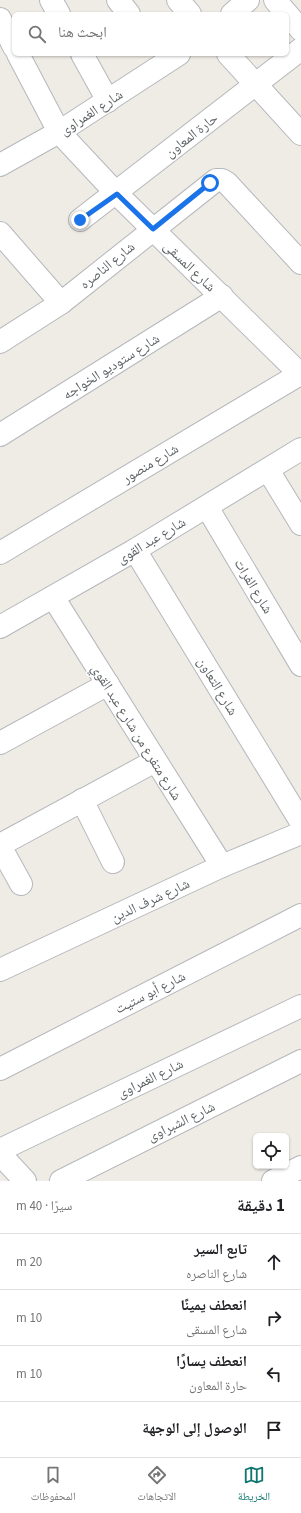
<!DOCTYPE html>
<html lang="ar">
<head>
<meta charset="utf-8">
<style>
  body { margin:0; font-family:"Source Sans 3","Noto Naskh Arabic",sans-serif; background:#f2f2f2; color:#202124; direction:rtl }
  .controls { position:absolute; right:12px; bottom:12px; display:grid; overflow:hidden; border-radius:6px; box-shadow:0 1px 3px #0004 }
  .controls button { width:36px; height:36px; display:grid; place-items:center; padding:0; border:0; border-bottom:1px solid #e0e0e0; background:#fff; color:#202124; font:20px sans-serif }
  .stop { position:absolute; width:12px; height:12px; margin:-9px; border:3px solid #1a73e8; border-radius:50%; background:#fff }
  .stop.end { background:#1a73e8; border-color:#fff; box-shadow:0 1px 4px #0008 }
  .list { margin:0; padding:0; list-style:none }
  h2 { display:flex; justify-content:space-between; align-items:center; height:52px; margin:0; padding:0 16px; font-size:17px }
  h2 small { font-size:13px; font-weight:400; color:#757577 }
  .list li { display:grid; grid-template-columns:26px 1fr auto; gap:12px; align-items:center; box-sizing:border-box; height:56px; padding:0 16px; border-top:1px solid #e0e0e0 }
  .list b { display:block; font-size:15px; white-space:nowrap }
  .list p { margin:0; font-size:13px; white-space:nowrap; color:#757577 }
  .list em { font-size:13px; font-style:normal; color:#757577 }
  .icon { flex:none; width:22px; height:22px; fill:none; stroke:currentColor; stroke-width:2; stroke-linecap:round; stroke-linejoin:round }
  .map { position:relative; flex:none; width:301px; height:1181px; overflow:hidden; direction:ltr }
  .search { position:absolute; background:#fff; box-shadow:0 1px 3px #0004; left:12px; right:12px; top:12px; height:44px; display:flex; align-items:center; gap:10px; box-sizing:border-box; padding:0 14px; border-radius:6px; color:#757577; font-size:15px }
  .sheet { height:276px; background:#fff }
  nav { display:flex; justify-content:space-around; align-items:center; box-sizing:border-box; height:56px; border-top:1px solid #e0e0e0; background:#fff; font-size:11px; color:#757577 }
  nav a { display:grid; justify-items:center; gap:2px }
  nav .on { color:#0f766e }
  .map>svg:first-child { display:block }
</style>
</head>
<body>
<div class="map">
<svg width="301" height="1181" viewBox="0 0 301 1181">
  <rect width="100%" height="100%" fill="#efebe5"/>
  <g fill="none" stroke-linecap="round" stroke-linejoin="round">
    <g stroke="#b5b8bc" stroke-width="24">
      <g id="street">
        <path d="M51 0 59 14"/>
        <path d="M118 0 129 14"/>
        <path d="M178 0 190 14"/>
        <path d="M275 0 301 30"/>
        <path d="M232 14 248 0"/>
        <path d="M0 19 14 47"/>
        <path d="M18 54 59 132 117 194 301 375"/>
        <path d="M82 54 108 101"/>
        <path d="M228 54 301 134"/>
        <path d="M0 165 59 132 179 54"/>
        <path d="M80 220 301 49"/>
        <path d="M0 233 61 303"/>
        <path d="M0 342 61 303 216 180H222L227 183 301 263"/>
        <path d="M0 435 222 296"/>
        <path d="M268 470 301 524"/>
        <path d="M207 507 301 665"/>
        <path d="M135 550 301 822"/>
        <path d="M0 553 300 374"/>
        <path d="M53 597 222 866"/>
        <path d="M0 627 135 550 301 449"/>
        <path d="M0 743 108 684"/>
        <path d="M82 800 113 862"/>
        <path d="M0 845 155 761"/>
        <path d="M0 846 21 884"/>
        <path d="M0 970 222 866 301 833"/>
        <path d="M0 1069 301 915"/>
        <path d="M0 1150 301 1006"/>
        <path d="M0 1154 25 1181"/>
        <path d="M61 1181 301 1061"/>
        <path d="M273 1181 301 1167"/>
      </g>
    </g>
    <use href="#street" stroke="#fff" stroke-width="22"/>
  </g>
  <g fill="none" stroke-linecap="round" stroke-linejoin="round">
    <path stroke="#1a73e8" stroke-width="5" d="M80 220 117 194 153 229 210 183"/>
  </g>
  <g text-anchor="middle" stroke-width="3" stroke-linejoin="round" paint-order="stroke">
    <g font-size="14" fill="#5c6265" stroke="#fff">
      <text transform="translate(91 112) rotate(-33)" y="5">شارع الغمراوى</text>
      <text transform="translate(191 135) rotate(-38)" y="5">حارة المعاون</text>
      <text transform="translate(107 265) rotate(-39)" y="5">شارع الناصره</text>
      <text transform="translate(190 266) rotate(44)" y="5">شارع المسقى</text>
      <text transform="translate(111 366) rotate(-32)" y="5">شارع ستوديو الخواجه</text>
      <text transform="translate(150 463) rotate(-31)" y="5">شارع منصور</text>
      <text transform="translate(151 540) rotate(-31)" y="5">شارع عبد القوى</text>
      <text transform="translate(254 586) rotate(59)" y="5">شارع الفرات</text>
      <text transform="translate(218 686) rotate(59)" y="5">شارع التعاون</text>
      <text transform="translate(137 732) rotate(58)" y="5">شارع متفرع من شارع عبد القوي</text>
      <text transform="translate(150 900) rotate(-25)" y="5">شارع شرف الدين</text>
      <text transform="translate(150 992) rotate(-27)" y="5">شارع أبو ستيت</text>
      <text transform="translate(150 1078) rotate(-26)" y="5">شارع الغمراوى</text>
      <text transform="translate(181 1121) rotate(-26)" y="5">شارع الشبراوى</text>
    </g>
  </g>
</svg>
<div class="controls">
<button><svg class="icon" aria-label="locate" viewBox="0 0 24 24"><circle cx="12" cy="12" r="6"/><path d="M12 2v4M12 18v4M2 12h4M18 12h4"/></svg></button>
</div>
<div class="stop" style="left:210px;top:183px"></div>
<div class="stop end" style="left:80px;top:220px"></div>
<div class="search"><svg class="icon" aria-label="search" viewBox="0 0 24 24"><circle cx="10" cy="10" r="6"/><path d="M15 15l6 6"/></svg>ابحث هنا</div>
</div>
<section class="sheet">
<h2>1 دقيقة<small>سيرًا · 40 m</small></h2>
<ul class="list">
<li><svg class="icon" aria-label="ahead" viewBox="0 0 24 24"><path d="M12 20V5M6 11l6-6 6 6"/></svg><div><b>تابع السير</b><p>شارع الناصره</p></div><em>20 m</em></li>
<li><svg class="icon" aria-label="right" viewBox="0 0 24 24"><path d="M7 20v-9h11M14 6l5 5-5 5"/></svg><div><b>انعطف يمينًا</b><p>شارع المسقى</p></div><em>10 m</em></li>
<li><svg class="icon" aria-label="left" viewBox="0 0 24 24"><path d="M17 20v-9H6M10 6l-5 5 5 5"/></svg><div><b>انعطف يسارًا</b><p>حارة المعاون</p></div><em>10 m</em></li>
<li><svg class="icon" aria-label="arrive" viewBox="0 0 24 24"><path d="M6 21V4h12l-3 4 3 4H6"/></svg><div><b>الوصول إلى الوجهة</b></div></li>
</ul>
</section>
<nav>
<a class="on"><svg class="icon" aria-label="map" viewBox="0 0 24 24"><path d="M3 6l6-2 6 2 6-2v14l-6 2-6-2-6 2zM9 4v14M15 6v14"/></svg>الخريطة</a>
<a><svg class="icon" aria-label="directions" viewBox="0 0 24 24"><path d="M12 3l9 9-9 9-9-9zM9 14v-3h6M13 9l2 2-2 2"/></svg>الاتجاهات</a>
<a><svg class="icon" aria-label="saved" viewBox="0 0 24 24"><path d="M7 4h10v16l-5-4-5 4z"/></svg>المحفوظات</a>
</nav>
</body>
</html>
